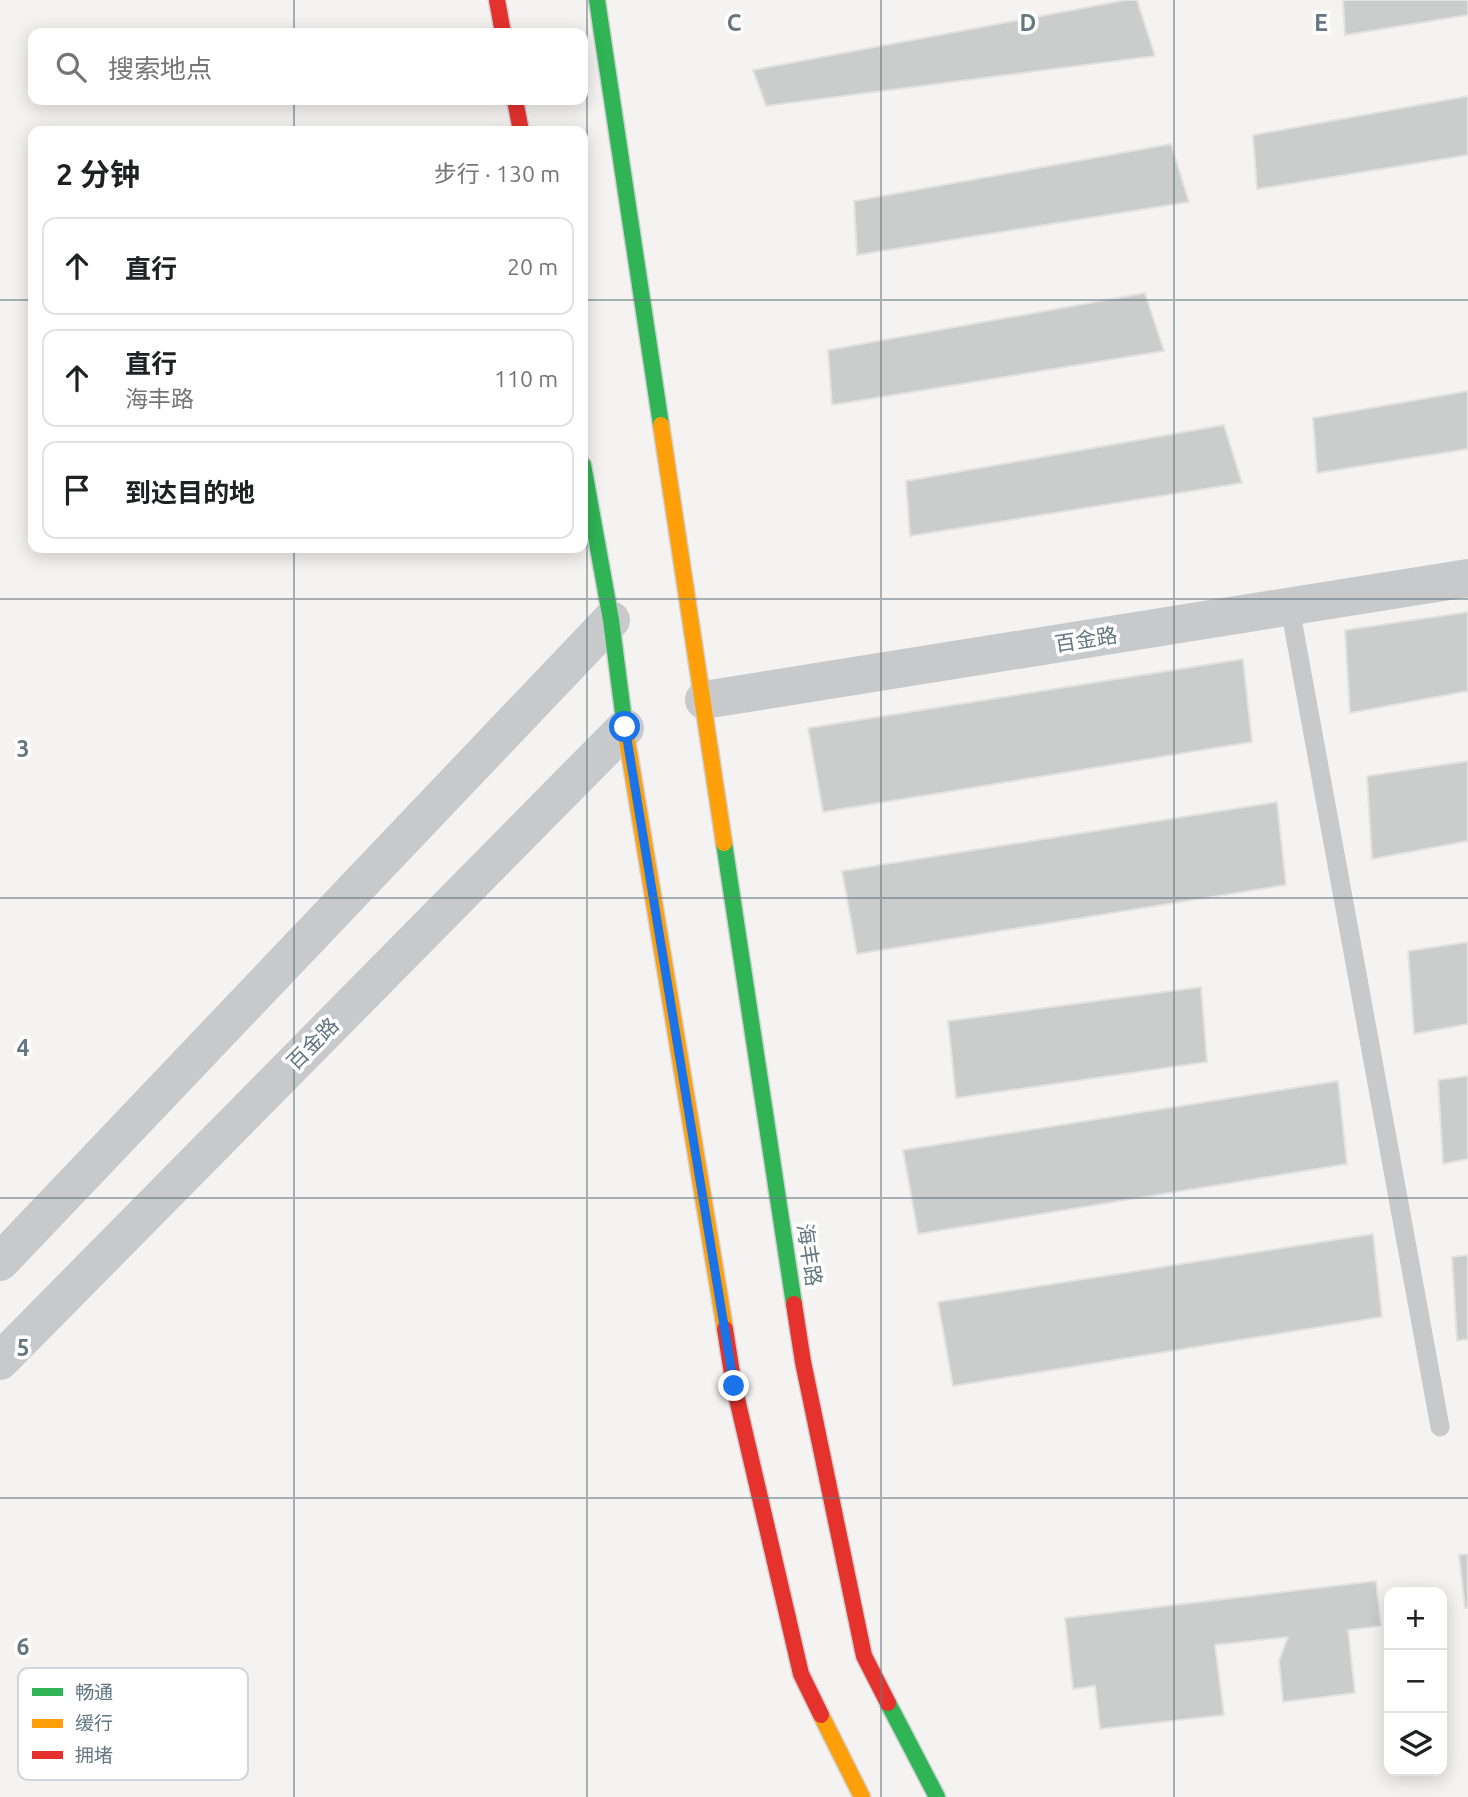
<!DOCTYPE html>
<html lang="zh">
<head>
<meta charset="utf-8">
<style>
  body { margin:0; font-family:Ubuntu,"Noto Sans SC",sans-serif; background:#f2f2f2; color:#202124 }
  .controls { position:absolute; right:21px; bottom:21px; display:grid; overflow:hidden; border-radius:14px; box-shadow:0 4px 18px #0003 }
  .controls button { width:63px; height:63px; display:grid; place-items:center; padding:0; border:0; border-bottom:2px solid #e0e0e0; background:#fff; color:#202124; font:35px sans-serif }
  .stop { position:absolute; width:21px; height:21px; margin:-16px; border:5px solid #1a73e8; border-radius:50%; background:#fff }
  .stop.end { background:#1a73e8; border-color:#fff; box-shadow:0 2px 7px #0008 }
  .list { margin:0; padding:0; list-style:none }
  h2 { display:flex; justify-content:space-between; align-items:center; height:91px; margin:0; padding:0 28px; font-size:30px }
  h2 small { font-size:23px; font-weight:400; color:#757577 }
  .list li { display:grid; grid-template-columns:46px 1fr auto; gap:21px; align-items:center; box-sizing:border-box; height:98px; margin:0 14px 14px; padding:0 14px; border:2px solid #e0e0e0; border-radius:14px }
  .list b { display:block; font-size:26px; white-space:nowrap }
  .list p { margin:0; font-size:23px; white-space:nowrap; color:#757577 }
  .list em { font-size:23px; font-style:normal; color:#757577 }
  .icon { flex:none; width:38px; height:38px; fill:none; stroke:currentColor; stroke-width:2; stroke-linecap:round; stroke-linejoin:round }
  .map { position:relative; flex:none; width:1468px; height:1797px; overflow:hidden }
  .search { position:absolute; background:#fff; box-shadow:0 4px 18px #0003; left:28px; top:28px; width:560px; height:77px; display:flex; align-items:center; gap:18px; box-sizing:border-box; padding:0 24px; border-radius:14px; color:#757577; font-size:26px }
  .panel { position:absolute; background:#fff; box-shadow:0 4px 18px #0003; left:28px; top:126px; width:560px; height:427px; border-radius:14px }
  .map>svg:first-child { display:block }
</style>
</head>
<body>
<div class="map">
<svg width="1468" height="1797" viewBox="0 0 1468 1797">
  <rect width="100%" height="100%" fill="#f4f3f2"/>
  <g fill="#cbcccc" stroke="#e3e2e2" stroke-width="2">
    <path d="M1126 0H1137L1155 56 766 106 753 70Z"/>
    <path d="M1343 0H1468V15L1345 35Z"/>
    <path d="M1468 96V155L1257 189 1253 135Z"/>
    <path d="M1171 144 1189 202 857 255 854 201Z"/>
    <path d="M1145 293 1164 351 832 405 828 350Z"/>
    <path d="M1468 391V449L1317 473 1313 418Z"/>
    <path d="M1224 425 1242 483 910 536 906 481Z"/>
    <path d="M1468 612V691L1350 713 1345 630Z"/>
    <path d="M1243 659 1252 742 823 812 808 728Z"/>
    <path d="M1468 761V841L1372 859 1367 776Z"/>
    <path d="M1277 802 1286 885 857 954 842 871Z"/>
    <path d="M1468 942V1024L1414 1034 1408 951Z"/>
    <path d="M1201 987 1207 1062 956 1098 948 1021Z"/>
    <path d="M1468 1076V1159L1443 1164 1438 1080Z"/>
    <path d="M1338 1081 1347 1164 918 1234 903 1150Z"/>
    <path d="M1373 1234 1382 1317 953 1386 938 1302Z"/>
    <path d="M1468 1255V1339L1457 1341 1452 1257Z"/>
    <path d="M1468 1554V1608H1465L1459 1555Z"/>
    <path d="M1376 1581 1381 1626 1348 1630 1355 1693 1283 1702 1279 1661 1288 1637 1215 1645 1224 1715 1100 1729 1095 1686 1073 1689 1065 1618Z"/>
  </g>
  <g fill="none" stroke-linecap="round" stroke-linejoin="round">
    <g stroke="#d0d1d2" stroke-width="19">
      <g id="fast">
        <path d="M597 0 661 425"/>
        <path d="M583 465 611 620 625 728"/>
        <path d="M724 843 794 1304"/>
        <path d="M888 1703 937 1797"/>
      </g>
    </g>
    <g stroke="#d0d1d2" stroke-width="19">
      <g id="slow">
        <path d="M661 425 724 843"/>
        <path d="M625 728 725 1329"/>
        <path d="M821 1715 862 1797"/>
      </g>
    </g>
    <g stroke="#d0d1d2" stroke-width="19">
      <g id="jam">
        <path d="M497 0 503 33"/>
        <path d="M515 100 521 131"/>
        <path d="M794 1304 803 1362 864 1656 888 1703"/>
        <path d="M725 1329 734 1386 801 1674 821 1715"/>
      </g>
    </g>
    <path stroke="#c8c9ca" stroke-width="19" d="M1290 608 1440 1427"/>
    <g stroke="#c8c9ca" stroke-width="38">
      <path d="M704 700 1468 578"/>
      <path d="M0 1262 611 620"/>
      <path d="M0 1361 625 728"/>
    </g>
    <use href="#fast" stroke="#30b455" stroke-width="16"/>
    <use href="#slow" stroke="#ff9f0a" stroke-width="16"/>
    <use href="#jam" stroke="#e5322d" stroke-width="16"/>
  </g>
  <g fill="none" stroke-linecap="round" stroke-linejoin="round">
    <path stroke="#1a73e8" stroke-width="9" d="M625 727 734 1386"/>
  </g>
  <path fill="none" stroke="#647781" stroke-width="2" stroke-opacity="0.55" d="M294 0V33M587 0V1797M881 0V1797M1174 0V1797M294 100V131M0 300H33M583 300H1468M294 548V1797M0 599H1468M0 898H1468M0 1198H1468M0 1498H1468"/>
  <g text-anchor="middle" stroke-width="7" stroke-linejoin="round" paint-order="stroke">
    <g font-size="21" fill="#647781" stroke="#fff">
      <text transform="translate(1086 640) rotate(-9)" y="7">百金路</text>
      <text transform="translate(313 1044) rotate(-45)" y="7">百金路</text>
      <text transform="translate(809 1255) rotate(81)" y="7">海丰路</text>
    </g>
  </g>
  <rect x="18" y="1668" width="230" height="112" rx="10" fill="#fff" stroke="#d0d6d9" stroke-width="2"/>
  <rect x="32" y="1688" width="31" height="8" fill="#30b455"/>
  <rect x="32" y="1719" width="31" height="9" fill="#ff9f0a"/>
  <rect x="32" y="1751" width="31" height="8" fill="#e5322d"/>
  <g font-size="19" fill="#647781">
    <text x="75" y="1699">畅通</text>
    <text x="75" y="1730">缓行</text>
    <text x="75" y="1762">拥堵</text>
  </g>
  <g font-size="23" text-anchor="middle" font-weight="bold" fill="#647781" stroke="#fff" stroke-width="7" stroke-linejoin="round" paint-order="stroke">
    <text x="734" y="31">C</text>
    <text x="1028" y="31">D</text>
    <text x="1321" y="31">E</text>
    <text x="23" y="757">3</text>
    <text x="23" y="1056">4</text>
    <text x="23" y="1356">5</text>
    <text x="23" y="1655">6</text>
  </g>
</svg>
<div class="controls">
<button>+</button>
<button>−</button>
<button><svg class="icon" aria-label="layers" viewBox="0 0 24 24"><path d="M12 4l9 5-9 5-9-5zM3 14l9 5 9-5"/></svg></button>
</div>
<div class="stop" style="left:625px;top:727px"></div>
<div class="stop end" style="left:734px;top:1386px"></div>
<div class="search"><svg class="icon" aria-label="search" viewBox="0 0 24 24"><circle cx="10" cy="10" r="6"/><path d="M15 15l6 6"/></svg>搜索地点</div>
<section class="panel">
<h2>2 分钟<small>步行 · 130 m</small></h2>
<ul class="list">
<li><svg class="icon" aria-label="ahead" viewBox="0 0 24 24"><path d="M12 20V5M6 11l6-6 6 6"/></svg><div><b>直行</b></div><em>20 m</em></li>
<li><svg class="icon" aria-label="ahead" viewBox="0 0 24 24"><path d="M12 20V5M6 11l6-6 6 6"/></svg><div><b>直行</b><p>海丰路</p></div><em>110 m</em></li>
<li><svg class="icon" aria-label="arrive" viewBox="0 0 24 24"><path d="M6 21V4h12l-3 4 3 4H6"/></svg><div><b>到达目的地</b></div></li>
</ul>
</section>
</div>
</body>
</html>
